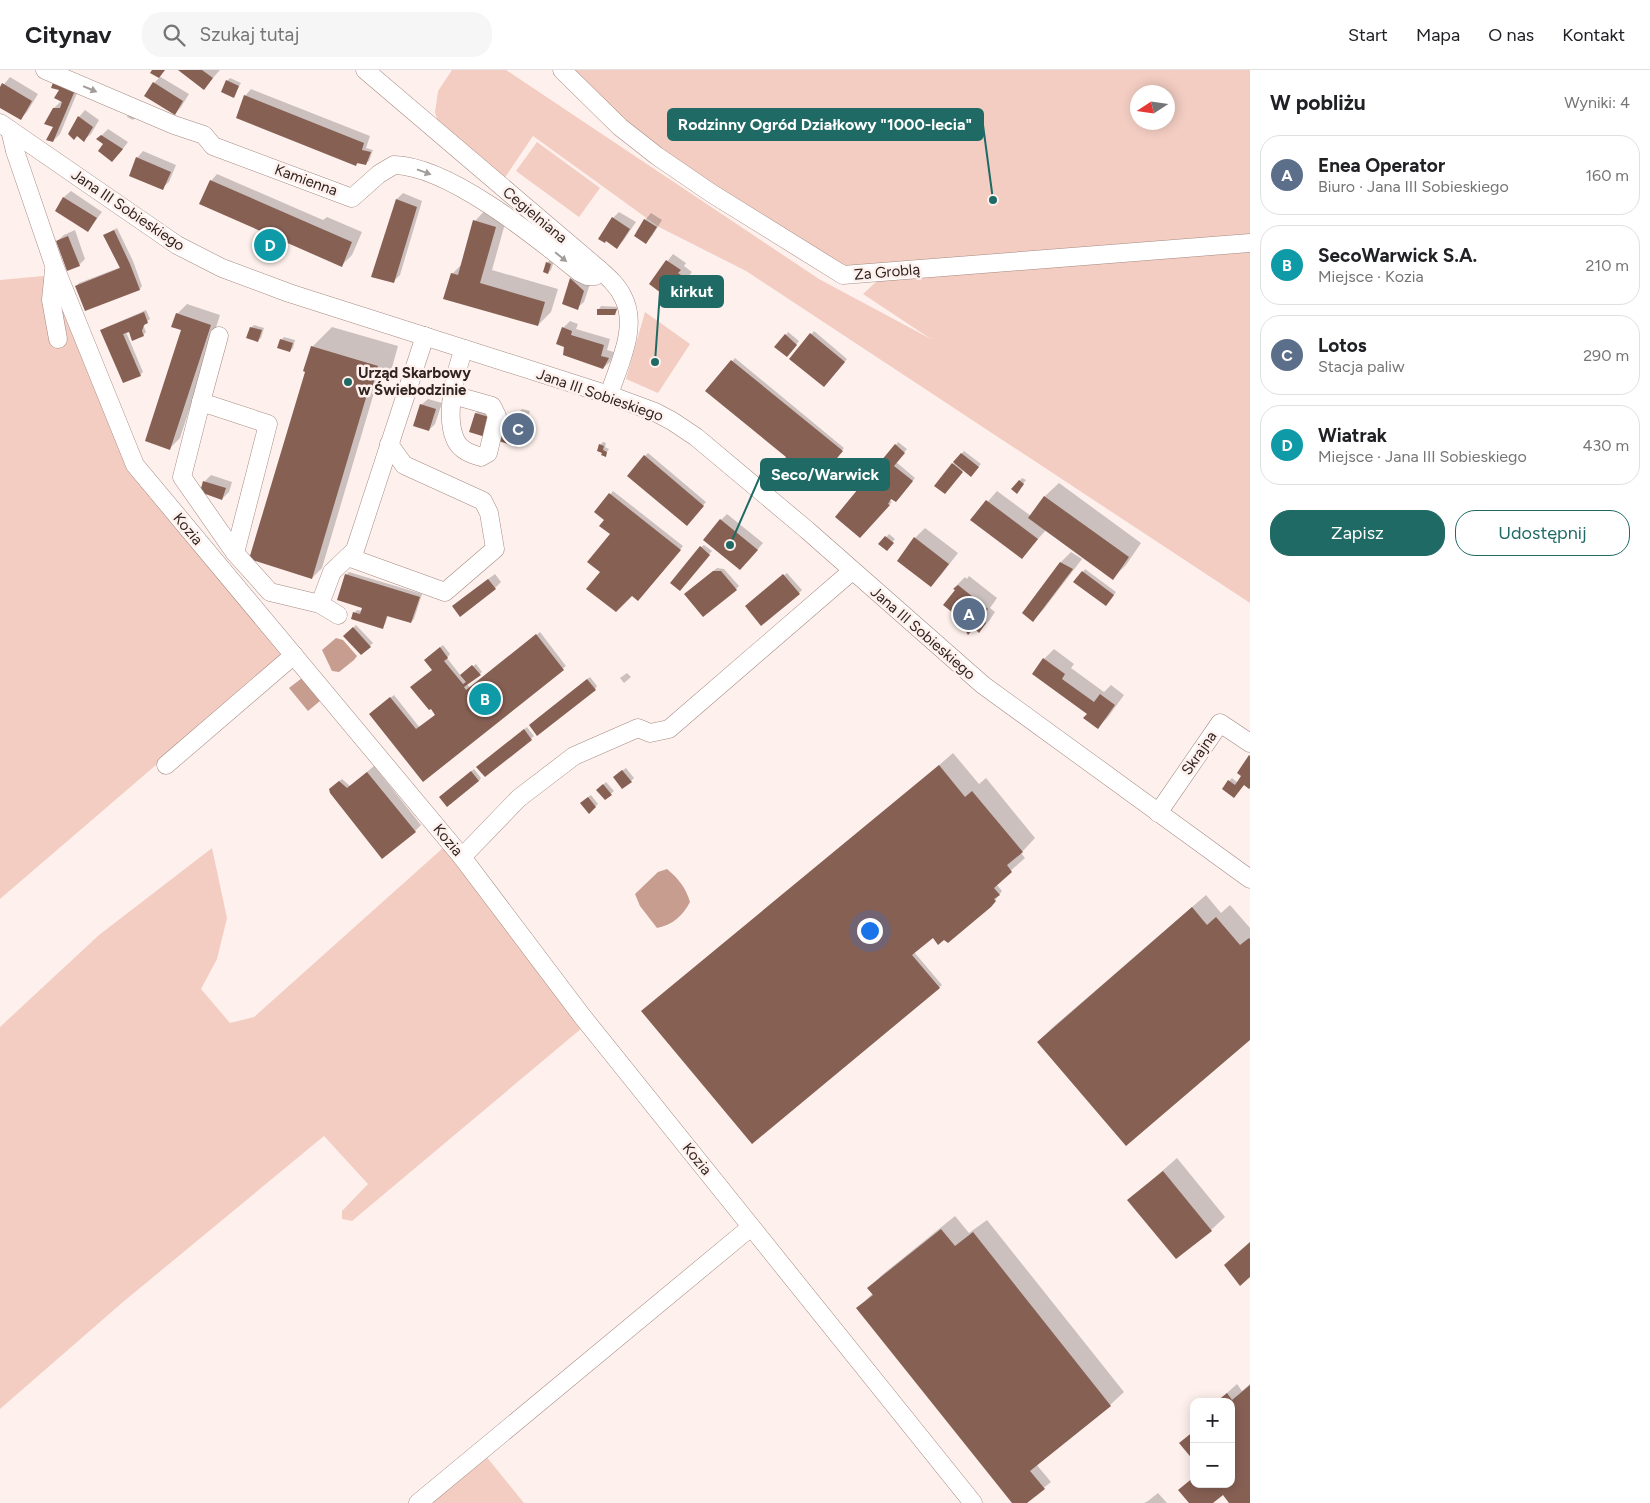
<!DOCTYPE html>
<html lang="pl">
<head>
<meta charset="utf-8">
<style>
  body { margin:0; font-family:Figtree,sans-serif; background:#f6f6f6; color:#202124 }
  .controls { position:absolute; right:15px; bottom:15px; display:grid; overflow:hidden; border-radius:10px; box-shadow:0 2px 12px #0003 }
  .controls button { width:45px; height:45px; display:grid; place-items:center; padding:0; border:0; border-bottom:1px solid #e0e0e0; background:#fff; color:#202124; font:25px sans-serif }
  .compass { position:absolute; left:1130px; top:15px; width:45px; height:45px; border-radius:50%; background:#fff; box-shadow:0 2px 12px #0003; rotate:258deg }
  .you { position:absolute; left:869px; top:860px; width:18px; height:18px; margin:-12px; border:4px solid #fff; border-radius:50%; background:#1a73e8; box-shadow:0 0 0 8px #1a73e833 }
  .badge { display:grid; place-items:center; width:32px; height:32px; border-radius:50%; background:#1f6a64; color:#fff; font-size:16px; font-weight:700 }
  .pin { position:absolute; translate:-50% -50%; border:2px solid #fff; box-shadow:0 1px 5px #0006 }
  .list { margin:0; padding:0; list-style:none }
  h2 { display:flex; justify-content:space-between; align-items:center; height:65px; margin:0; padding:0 20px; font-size:21px }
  h2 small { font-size:16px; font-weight:400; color:#757577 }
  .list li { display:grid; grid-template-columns:32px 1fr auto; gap:15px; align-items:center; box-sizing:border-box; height:80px; margin:0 10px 10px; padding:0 10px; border:1px solid #e0e0e0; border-radius:20px }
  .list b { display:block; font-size:19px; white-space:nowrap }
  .list p { margin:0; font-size:16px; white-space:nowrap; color:#757577 }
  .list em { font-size:16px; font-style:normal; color:#757577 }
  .actions { display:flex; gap:10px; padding:15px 20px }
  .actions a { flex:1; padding:11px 0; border:1px solid #1f6a64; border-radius:20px; text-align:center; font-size:18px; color:#1f6a64 }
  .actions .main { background:#1f6a64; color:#fff }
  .icon { flex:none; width:28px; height:28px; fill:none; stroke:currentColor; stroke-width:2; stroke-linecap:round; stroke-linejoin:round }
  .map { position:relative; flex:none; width:1250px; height:1433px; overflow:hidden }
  header { display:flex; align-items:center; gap:30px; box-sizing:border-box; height:70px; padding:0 25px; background:#fff; border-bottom:1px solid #e0e0e0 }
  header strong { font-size:24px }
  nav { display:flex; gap:28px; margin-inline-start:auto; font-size:18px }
  .search { width:350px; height:45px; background:#f6f6f6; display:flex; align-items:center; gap:12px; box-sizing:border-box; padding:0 18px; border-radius:20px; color:#757577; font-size:19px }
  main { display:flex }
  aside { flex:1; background:#fff }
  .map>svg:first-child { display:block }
</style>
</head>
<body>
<header>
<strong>Citynav</strong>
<div class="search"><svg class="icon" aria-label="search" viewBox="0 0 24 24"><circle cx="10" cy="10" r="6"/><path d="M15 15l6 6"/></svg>Szukaj tutaj</div>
<nav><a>Start</a><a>Mapa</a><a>O nas</a><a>Kontakt</a></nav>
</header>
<main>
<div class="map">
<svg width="1250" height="1433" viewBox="0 0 1250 1433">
  <rect width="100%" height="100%" fill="#fef1ed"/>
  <g fill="#f3cdc2" fill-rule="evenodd">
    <path d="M452 0H506L819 209 931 269 863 224 878 210 1250 180V533L746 201 659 157 533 66 504 109 440 58 435 42 438 21Z"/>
    <path d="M570 0H1250V164L845 197 782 162 659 78 620 48ZM1138 22H1168V52H1138Z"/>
    <path d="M537 72 600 118 579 147 516 101Z"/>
    <path d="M43 206 58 220 134 399 284 585 0 829V210Z"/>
    <path d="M645 242 690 274 658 323 626 309Z"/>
    <path d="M444 777 582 958 352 1151 342 1149V1141L368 1114 324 1066 123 1232 0 1339V957L99 865 212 778 227 848 217 889 201 919 230 953 254 947Z"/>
    <path d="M485 1385 524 1433H427Z"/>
  </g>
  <g fill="#c79d90">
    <path d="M336 568 343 570 357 586 354 590 339 602 332 601 322 580Z"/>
    <path d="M302 608 320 631 308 641 289 618Z"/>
    <path d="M667 799C678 808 686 818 690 832 683 845 673 855 657 858L640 836 635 824 658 802Z"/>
  </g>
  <g fill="#0003">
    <path d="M154 0H165L159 6 189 24 181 37 175 43 154 13 160 7Z"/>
    <path d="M180 0H220L204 18Z"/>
    <path d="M10 7 38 24 27 42 20 49 0 36V19Z"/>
    <path d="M230 8 241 13 233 26 227 11Z"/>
    <path d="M82 11 60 64 53 71 54 38Z"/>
    <path d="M251 19 370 66 366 78 373 80 369 91 366 93 359 92 356 95 245 26Z"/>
    <path d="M85 40 99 50 91 64 84 70 79 47Z"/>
    <path d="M129 42 136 47 133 50 127 47Z"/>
    <path d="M108 59 128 72 119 84 98 69Z"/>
    <path d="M143 81 176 95 169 112 162 118 137 88Z"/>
    <path d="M217 104 323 150 327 147 362 162 352 185 342 195 211 111Z"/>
    <path d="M71 121 102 142 88 160 56 140 64 127Z"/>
    <path d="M403 123 422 131 400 205 393 212 373 206 397 129Z"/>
    <path d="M488 137 508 143 492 200 558 219 551 242 538 255 452 204 462 194 475 151Z"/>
    <path d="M619 142 636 152 623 171 617 177 613 148Z"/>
    <path d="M651 143 662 150 652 166 646 172 645 150Z"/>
    <path d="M117 158 133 191 142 216 140 219 86 240 76 216 79 213 121 197 104 166Z"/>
    <path d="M75 160 85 189 79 195 57 171 64 165Z"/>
    <path d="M673 184 686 193 684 196 692 202 677 221 667 214 660 221 650 214Z"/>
    <path d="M550 190 554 191 551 200 548 203 547 193Z"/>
    <path d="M577 203 590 214 584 232 577 238 571 209Z"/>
    <path d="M187 234 220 245 180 368 170 378 183 259 177 244Z"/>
    <path d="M601 236 619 237 614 244 599 239Z"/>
    <path d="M146 240 150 249 145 253 144 257 146 262 143 265 129 260 126 262 143 302 140 305 102 261 105 258Z"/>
    <path d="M570 251 578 254 576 259 610 269 607 280 614 282 610 292 603 298 565 276 563 258Z"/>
    <path d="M254 255 264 258 261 268 258 270 251 258Z"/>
    <path d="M332 257 398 276 391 301 376 316 322 498 312 508 307 302 312 277Z"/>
    <path d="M814 261 847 289 827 313 791 288Z"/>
    <path d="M788 262 799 271 790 283 786 265Z"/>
    <path d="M284 267 295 270 293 278 290 281 281 270Z"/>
    <path d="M735 288 844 378 819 408 788 387 707 321Z"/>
    <path d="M428 329 442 333 435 354 429 360 421 335Z"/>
    <path d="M522 339 530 341 521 372 518 375 471 361 476 343 479 340 516 352 519 342Z"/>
    <path d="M603 372 606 373 605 377 609 379 605 385 600 375Z"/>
    <path d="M898 372 907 379 896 392 915 408 899 428H892L890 430 892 432 860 466 896 375Z"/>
    <path d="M964 381 981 394 974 402 964 399 948 420 953 394Z"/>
    <path d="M648 383 706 432 687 454 645 386Z"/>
    <path d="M211 405 232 412 229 422 222 429 205 411Z"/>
    <path d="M1022 408 1026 410 1019 419H1013Z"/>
    <path d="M1059 413 1141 473 1126 495 1113 508 1046 460 1022 487 972 450 997 421 1031 446 1045 426Z"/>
    <path d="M613 421 683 476 641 527 602 501 611 464 606 450 596 442Z"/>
    <path d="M727 444 763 473 747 492 721 450Z"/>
    <path d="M925 458 958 483 941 505 931 515 915 468Z"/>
    <path d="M889 464 895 469 887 479 880 474Z"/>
    <path d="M704 475 712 481 683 516 701 477Z"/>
    <path d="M1071 482 1082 489 1043 540 1033 550 1024 543 1061 492Z"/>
    <path d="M717 498 724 499 739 516 736 519 689 521Z"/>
    <path d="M1085 499 1116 522 1109 532 1083 502Z"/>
    <path d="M349 502 422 524 414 549 411 552 388 545 385 554 382 557 354 543 357 540 362 541 363 537 346 505Z"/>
    <path d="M787 503 802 520 799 523 749 534Z"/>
    <path d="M495 504 501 512 495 518 460 530Z"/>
    <path d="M969 506 997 528 990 538 995 542 989 551 979 561 974 558 968 564 969 553 956 520 954 518 965 507 967 509Z"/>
    <path d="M356 555 373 573 361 584 345 566Z"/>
    <path d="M540 562 566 596 423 710 373 641 394 625 420 658 436 644 433 599 428 587 443 575 450 584 447 588 461 606 476 594 482 602 467 614 470 618Z"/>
    <path d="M1054 579 1074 594 1071 598 1104 622 1111 615 1124 625 1108 647 1098 657 1044 589Z"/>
    <path d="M627 603 631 607 624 613 620 608Z"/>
    <path d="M590 607 597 616 595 619 533 652Z"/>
    <path d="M527 657 534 666 531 669 481 694Z"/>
    <path d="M953 683 979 714 986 708 1035 768 1021 783 1025 788 996 814 1002 821 990 837 944 868 933 867 914 882 942 915 752 1072 921 711Z"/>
    <path d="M1250 686V717L1244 714 1237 723 1229 711 1232 708 1238 713 1243 706 1239 703Z"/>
    <path d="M374 696 421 755 415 761 333 716 342 709 350 716Z"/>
    <path d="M626 698 634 708 631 711 617 704Z"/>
    <path d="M474 699 481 708 479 711 440 727Z"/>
    <path d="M606 712 614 721 605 729 598 720Z"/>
    <path d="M591 725 598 734 589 742 584 730Z"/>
    <path d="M1206 825 1221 843 1230 835 1250 858V969L1038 972 1052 958Z"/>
    <path d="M1177 1088 1225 1147 1211 1160 1177 1188 1129 1130Z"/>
    <path d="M955 1146 969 1163 987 1150 1124 1322 1110 1335 1036 1394 1051 1412 1025 1433H1013L858 1238 873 1223 869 1218 882 1205Z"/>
    <path d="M1237 1314 1242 1321 1250 1314V1433H1231L1223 1424 1211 1433H1191L1180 1420 1194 1407V1414H1231V1332H1217Z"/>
    <path d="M1158 1423 1167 1433H1144L1148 1431Z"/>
  </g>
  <g fill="#876054">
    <path d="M152 0H165L159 8 150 3Z"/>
    <path d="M178 0H202L213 8 204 20Z"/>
    <path d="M54 10 76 18 53 72 46 70 53 57 44 54 53 38H60L62 32 54 28 59 20 51 18Z"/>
    <path d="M226 10 239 16 234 28 221 22Z"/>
    <path d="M153 12 183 31 175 45 144 26Z"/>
    <path d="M2 13 32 31 21 50 0 38V17Z"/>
    <path d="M244 25 364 73 362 80 371 82 366 95 357 93 356 96 236 48Z"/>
    <path d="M78 46 93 57 84 72 77 66 74 70 68 64Z"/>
    <path d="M101 65 123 79 112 92 98 81 103 74 96 69Z"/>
    <path d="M136 87 171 102 163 120 129 106Z"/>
    <path d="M210 110 352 172 342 197 199 134Z"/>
    <path d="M63 127 97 148 88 162 55 141Z"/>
    <path d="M396 129 417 137 394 213 371 207Z"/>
    <path d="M612 147 630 159 617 179 606 171 605 173 598 169Z"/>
    <path d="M644 149 657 157 646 174 634 166Z"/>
    <path d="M473 150 496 157 480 213 545 232 538 256 443 229 451 203 458 205Z"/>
    <path d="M114 160 130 194 140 220 85 241 75 216 120 198 103 165Z"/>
    <path d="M68 166 80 196 67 201 56 171Z"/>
    <path d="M666 190 681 200 678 203 687 209 677 223 666 215 661 223 649 214Z"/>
    <path d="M546 192 551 194 548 204 543 202Z"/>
    <path d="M570 208 584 221 578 240 562 234Z"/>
    <path d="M597 239H617L615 245H597Z"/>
    <path d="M144 242 148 253 144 255 142 261 144 266 132 271 129 262 123 264 141 306 123 313 100 260Z"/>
    <path d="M176 243 211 255 170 380 145 371 181 260 171 257Z"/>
    <path d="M250 257 262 260 258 272 246 268Z"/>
    <path d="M562 257 572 261 571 265 604 275 601 286 609 288 603 299 563 285 564 277 556 274Z"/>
    <path d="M810 263 845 292 824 317 789 289Z"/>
    <path d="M785 264 797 275 787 287 774 277Z"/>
    <path d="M280 269 293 273 290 282 277 278Z"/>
    <path d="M311 276 378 296 371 322 368 321 312 509 249 489 305 302 303 301Z"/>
    <path d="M731 290 843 381 816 413 796 396 792 400 783 391 786 387 705 321Z"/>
    <path d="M420 334 436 339 429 361 413 356Z"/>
    <path d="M518 341 528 344 518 377 469 362 475 343 514 354Z"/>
    <path d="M599 374 604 376 603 380 607 382 606 387 601 385 602 383 597 381Z"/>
    <path d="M895 374 905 383 894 396 913 411 896 432 891 429 888 434 890 435 860 468 835 447Z"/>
    <path d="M961 383 979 397 971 407 953 392Z"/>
    <path d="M644 385 704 436 687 456 627 406Z"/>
    <path d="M952 393 963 402 945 424 934 416Z"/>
    <path d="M1019 410 1024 414 1017 424 1011 419Z"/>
    <path d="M203 411 226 418 222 430 200 422Z"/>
    <path d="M609 423 681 480 638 531 632 526 616 542 586 519 600 502 587 492 610 464 599 456 604 450 594 442Z"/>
    <path d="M1044 426 1129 487 1113 510 1028 448Z"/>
    <path d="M986 430 1038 469 1022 489 970 450Z"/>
    <path d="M720 449 758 480 740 500 703 470Z"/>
    <path d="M885 466 894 473 887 481 878 474Z"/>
    <path d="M914 467 949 494 931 517 897 491Z"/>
    <path d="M700 476 710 485 680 521 670 513Z"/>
    <path d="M1060 492 1073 499 1033 552 1022 543Z"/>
    <path d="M713 501H721L737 520 703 547 684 524Z"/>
    <path d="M1082 501 1114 525 1106 536 1073 512Z"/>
    <path d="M345 504 420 527 411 553 387 546 383 559 351 549 353 542 360 544 362 538 337 530Z"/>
    <path d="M783 504 800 524 761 556 745 536Z"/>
    <path d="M488 509 496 519 460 547 452 536Z"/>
    <path d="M958 515 988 539 981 549 986 553 979 563 974 558 968 565 965 560 966 558 965 556 967 554 943 535 955 520 953 519Z"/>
    <path d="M353 557 371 577 361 585 343 566Z"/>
    <path d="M536 564 564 600 423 712 369 644 390 627 416 659 435 645 431 639 429 640 410 617 432 600 424 590 440 577 448 588 444 591 463 614 466 612 460 605 472 595 481 605 464 617 466 620Z"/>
    <path d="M1043 588 1065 604 1062 609 1094 632 1100 624 1115 635 1098 659 1083 648 1087 644 1032 604Z"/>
    <path d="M587 609 596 620 537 666 529 655Z"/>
    <path d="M524 659 532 670 485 707 476 697Z"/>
    <path d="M1249 685 1250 686V718L1249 719 1244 715 1234 728 1222 719 1228 710 1235 715 1241 706 1237 703Z"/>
    <path d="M939 695 965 727 972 721 1023 782 1007 795 1012 802 994 818 1000 825 994 829 996 831 991 837 948 873 944 870 938 875 933 868 912 885 940 918 752 1074 641 941Z"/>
    <path d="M622 700 632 712 622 719 613 707Z"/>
    <path d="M471 701 479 711 447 737 439 727Z"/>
    <path d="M367 702 416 762 382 789 330 723 329 719 339 711 347 718Z"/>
    <path d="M603 714 612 725 605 730 596 720Z"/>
    <path d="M588 727 596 737 589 744 580 733Z"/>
    <path d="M1192 837 1207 855 1216 847 1240 875 1249 868 1250 869V970L1126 1076 1037 972Z"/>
    <path d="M1163 1101 1212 1161 1176 1189 1127 1130Z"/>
    <path d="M941 1159 955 1176 973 1162 1111 1336 1030 1401 1045 1419 1027 1433H1012L856 1238 873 1225 867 1218Z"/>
    <path d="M1250 1172V1207L1240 1216 1224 1195Z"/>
    <path d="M1250 1315V1433H1229L1223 1425 1213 1433H1189L1178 1420 1194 1407V1414H1231V1332H1216L1227 1323 1232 1330Z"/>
    <path d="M1194 1361V1391L1179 1373Z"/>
  </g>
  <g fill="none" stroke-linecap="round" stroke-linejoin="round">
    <g stroke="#a58980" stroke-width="19">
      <g id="minor">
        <path d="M45 0 174 55 204 65 213 76 352 128 379 104 394 95C449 96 537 168 579 202L587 206H595L600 200"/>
        <path d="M365 0 600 200C609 208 618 216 623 227 639 257 618 296 609 325"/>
        <path d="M562 0 620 57 657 86 711 123 843 205 1250 173"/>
        <path d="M0 53 177 175 222 198 289 223 609 325 655 342 672 351 696 367 807 460 983 615 1250 809"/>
        <path d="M10 60 15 81 54 195 135 395 462 787 582 946 973 1433"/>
        <path d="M54 200 51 230 58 269"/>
        <path d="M453 325 492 336 497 346 488 383 481 387C472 384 461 381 456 371 444 347 455 303 464 279"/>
        <path d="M201 332 219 266"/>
        <path d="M235 483 182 407 201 332 268 354 235 483 270 522 320 534 332 502 355 480 425 266"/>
        <path d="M348 487 445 522 495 479 489 443 483 431 404 395 389 374"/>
        <path d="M320 534 338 545"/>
        <path d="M166 695 294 585"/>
        <path d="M1158 743 1220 653 1250 673"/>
        <path d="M462 787 519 728 574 686 638 658 650 663 669 659 852 501"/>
        <path d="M418 1433 751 1157"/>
      </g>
    </g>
    <use href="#minor" stroke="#fff" stroke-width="18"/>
  </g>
  <defs><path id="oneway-solid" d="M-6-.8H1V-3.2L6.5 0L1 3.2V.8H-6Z" transform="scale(1.25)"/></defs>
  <g fill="#a29c9b">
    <use href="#oneway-solid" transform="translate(90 19) rotate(23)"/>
    <use href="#oneway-solid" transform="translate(424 102) rotate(20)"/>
    <use href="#oneway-solid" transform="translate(561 187) rotate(39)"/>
  </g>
  <circle fill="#1f6a64" stroke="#fef1ed" stroke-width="2" cx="348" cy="312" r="5"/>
  <g text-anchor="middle" stroke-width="5" stroke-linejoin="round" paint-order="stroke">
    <g font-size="15" fill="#302421" stroke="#fef1ed">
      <text transform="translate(306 110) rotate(20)" y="5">Kamienna</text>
      <text transform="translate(128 140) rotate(34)" y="5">Jana III Sobieskiego</text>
      <text transform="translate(535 145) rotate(40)" y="5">Cegielniana</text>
      <text transform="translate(887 202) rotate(-5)" y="5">Za Groblą</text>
      <text transform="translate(600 325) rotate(19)" y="5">Jana III Sobieskiego</text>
      <text transform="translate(188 459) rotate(50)" y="5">Kozia</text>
      <text transform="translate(923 563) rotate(41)" y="5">Jana III Sobieskiego</text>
      <text transform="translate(1199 683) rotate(-55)" y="5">Skrajna</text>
      <text transform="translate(448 770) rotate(50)" y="5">Kozia</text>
      <text transform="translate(697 1089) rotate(51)" y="5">Kozia</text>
    </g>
    <g font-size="15" font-weight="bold" fill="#302421" stroke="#fef1ed" text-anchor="start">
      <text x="358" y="308">Urząd Skarbowy<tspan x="358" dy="17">w Świebodzinie</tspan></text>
    </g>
  </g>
  <path fill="none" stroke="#1f6a64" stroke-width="2" d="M993 130L983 55M655 292L660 221M730 475L761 404"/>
  <g fill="#1f6a64" stroke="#fef1ed" stroke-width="2">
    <circle cx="993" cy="130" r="5"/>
    <circle cx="655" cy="292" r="5"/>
    <circle cx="730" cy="475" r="5"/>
  </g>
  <g fill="#1f6a64" stroke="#1f6a64" stroke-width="2">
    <rect x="668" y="39" width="315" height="31" rx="5"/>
    <rect x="660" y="206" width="63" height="31" rx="5"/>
    <rect x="761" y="389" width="128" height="31" rx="5"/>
  </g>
  <g font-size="16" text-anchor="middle" font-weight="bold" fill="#fff">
    <text x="825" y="60">Rodzinny Ogród Działkowy "1000-lecia"</text>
    <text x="692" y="227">kirkut</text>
    <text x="825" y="410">Seco/Warwick</text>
  </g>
</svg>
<div class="controls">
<button>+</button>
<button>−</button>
</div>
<svg class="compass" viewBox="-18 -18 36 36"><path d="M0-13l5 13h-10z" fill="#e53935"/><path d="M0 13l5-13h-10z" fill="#757577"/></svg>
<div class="you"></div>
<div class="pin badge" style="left:969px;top:544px;background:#5c6f8a">A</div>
<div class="pin badge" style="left:485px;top:629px;background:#0f9aa8">B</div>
<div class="pin badge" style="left:518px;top:359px;background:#5c6f8a">C</div>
<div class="pin badge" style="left:270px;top:175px;background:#0f9aa8">D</div>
</div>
<aside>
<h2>W pobliżu<small>Wyniki: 4</small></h2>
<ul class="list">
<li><span class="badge" style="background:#5c6f8a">A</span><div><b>Enea Operator</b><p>Biuro · Jana III Sobieskiego</p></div><em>160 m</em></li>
<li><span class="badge" style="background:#0f9aa8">B</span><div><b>SecoWarwick S.A.</b><p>Miejsce · Kozia</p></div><em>210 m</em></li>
<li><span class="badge" style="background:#5c6f8a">C</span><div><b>Lotos</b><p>Stacja paliw</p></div><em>290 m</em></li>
<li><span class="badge" style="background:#0f9aa8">D</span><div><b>Wiatrak</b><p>Miejsce · Jana III Sobieskiego</p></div><em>430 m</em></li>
</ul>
<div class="actions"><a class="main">Zapisz</a><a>Udostępnij</a></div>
</aside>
</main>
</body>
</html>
